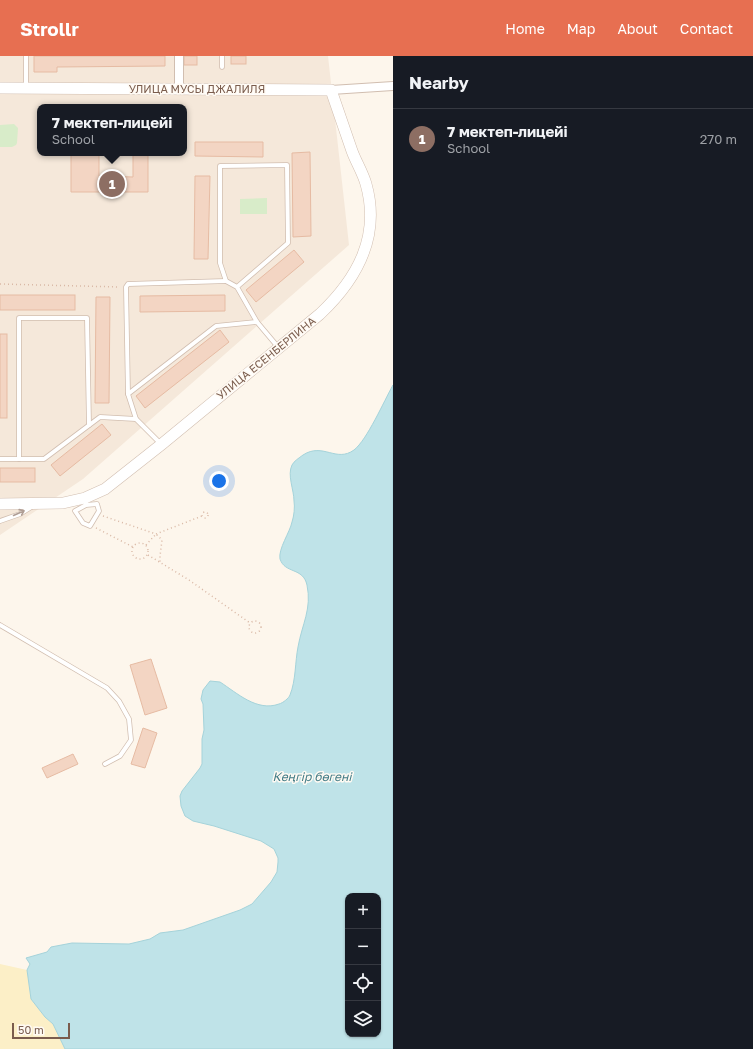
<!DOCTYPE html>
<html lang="en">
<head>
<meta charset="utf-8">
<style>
  body { margin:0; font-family:"Golos Text",sans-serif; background:#20242c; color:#f1f3f6 }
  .controls { position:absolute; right:12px; bottom:12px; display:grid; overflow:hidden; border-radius:8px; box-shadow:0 1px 3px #0004 }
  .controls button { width:36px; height:36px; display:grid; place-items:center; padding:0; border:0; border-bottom:1px solid #363941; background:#171b24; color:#f1f3f6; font:20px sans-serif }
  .scale { position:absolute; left:12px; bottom:10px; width:58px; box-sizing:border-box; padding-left:4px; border:2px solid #7a5c4d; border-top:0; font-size:11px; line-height:14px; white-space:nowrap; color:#7a5c4d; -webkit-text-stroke:3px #fffaf3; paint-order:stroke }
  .you { position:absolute; left:219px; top:425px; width:14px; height:14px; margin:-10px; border:3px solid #fff; border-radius:50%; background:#1a73e8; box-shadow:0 0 0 6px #1a73e833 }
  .badge { display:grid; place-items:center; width:26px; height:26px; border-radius:50%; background:#e76f51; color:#fff; font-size:13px; font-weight:700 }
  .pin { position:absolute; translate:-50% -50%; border:2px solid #fff; box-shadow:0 1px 4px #0006 }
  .popup { position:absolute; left:37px; top:48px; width:150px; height:52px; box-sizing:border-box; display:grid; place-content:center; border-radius:8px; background:#171b24; filter:drop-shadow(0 1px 3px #0005); font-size:13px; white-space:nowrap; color:#9ea1a6 }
  .popup b { font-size:15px; color:#f1f3f6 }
  .popup::after { content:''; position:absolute; left:50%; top:100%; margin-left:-8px; border:8px solid transparent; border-top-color:#171b24 }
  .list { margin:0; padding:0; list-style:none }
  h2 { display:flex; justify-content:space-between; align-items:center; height:52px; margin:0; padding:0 16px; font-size:17px }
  h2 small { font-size:13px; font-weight:400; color:#9ea1a6 }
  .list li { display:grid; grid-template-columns:26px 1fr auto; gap:12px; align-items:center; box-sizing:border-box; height:60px; padding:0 16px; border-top:1px solid #363941 }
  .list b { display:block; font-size:15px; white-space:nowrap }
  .list p { margin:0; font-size:13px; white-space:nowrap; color:#9ea1a6 }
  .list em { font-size:13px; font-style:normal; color:#9ea1a6 }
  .icon { flex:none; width:22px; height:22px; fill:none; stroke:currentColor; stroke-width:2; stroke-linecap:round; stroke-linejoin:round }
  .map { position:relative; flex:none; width:393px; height:993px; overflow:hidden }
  header { display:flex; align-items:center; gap:24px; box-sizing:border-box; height:56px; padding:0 20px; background:#e76f51; color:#fff }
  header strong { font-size:19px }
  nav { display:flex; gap:22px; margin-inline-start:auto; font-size:14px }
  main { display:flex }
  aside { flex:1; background:#171b24 }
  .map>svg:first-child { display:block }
</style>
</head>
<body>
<header>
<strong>Strollr</strong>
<nav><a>Home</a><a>Map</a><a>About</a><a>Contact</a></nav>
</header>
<main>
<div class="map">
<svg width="393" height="993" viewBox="0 0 393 993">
  <rect width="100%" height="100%" fill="#fdf6ec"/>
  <path fill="#f5e8da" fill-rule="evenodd" d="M0 0H328L349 189 83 423 0 479ZM40 51H184V97H40Z"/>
  <g fill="#d8ecc9">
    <path d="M14 68 18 72 17 87 16 89 12 91H0V69Z"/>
    <path d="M267 142V158H240V143Z"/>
  </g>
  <path fill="#fcefc7" d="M0 908 27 914 31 943 45 961 53 968 65 993H0Z"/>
  <path fill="#bfe3e8" stroke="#a5d3da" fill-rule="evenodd" d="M393 329V993H65L53 968 45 961 31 943 27 914 30 908 26 902 47 896 51 891 72 887 129 888 150 883 160 877 183 874 240 854 252 848 271 826 277 816 278 806V802L274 793 261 785 214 770 193 765 185 760 181 750 180 740 182 735 200 712 202 708V683L204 674 203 648 201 643 203 634 210 625 220 626C237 637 257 656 279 648 283 647 289 642 290 639 296 624 295 606 298 591 302 568 312 553 307 529 303 511 285 518 280 503 278 493 290 476 292 466 294 460 295 451 294 445 294 434 287 419 292 409 294 405 299 402 303 399 323 386 336 407 354 394 367 384 384 345 393 329ZM348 840H378V978H348Z"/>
  <g fill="#f3d5c3" stroke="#e6bba3">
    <path d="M34 0H165V10L57 11V16H34Z"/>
    <rect x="184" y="0" width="13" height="9"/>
    <rect x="231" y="0" width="15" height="8"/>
    <path d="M195 86H263V101L195 100Z"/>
    <path d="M310 96 311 180 293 181 292 97Z"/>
    <path d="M133 97H148V136H71V98H99V120L133 121Z"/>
    <path d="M195 120H210L208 203H194Z"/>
    <path d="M294 194 304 206 256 246 246 234Z"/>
    <rect x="0" y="239" width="75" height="15"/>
    <path d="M225 239V255L140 256V240Z"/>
    <path d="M96 241H110L109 347H95Z"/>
    <path d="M220 274 229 286 145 352 136 340Z"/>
    <rect x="0" y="278" width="7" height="84"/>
    <path d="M102 368 111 379 60 420 51 409Z"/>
    <rect x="0" y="412" width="35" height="14"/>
    <path d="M151 603 167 652 145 659 130 609Z"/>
    <path d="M143 672 157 677 145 712 131 708Z"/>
    <path d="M73 698 78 708 47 722 42 712Z"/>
  </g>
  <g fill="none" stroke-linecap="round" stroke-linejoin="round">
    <g stroke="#d1beb0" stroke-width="5.5">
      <g id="service">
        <path d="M222 0V11"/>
        <path d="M26 32V0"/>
        <path d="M237 231 288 187 287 109 220 110V207L226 225 237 231 257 266"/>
        <path d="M128 338 126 231 128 228 226 225"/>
        <path d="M136 363 128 338 216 270 257 266 278 291"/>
        <path d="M0 403H44L100 361 136 363 161 388"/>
        <path d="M19 403V262H87L89 369"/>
        <path d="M85 442 86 449 75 455 83 467 90 470 99 455 97 448 86 449"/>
        <path d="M0 465 20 458 33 450"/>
        <path d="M0 569 107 632 119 645 129 663 131 684 120 700 105 708"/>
      </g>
    </g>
    <g stroke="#d1beb0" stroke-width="10">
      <g id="minor">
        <path d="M179 0V33"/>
        <path d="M331 34 393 30"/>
      </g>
    </g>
    <g stroke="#d1beb0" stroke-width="12">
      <path id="tertiary" d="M0 32 331 34C338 54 345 75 352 95 356 106 363 117 366 128 381 181 357 223 320 258L162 388 105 433 85 442 63 447 0 448"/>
    </g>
    <g stroke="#d9b8a5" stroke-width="1.5" stroke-dasharray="1 3" stroke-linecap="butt">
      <path d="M0 228 120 231"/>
      <circle cx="205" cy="459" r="3"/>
      <path d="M103 460 156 478 202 460"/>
      <path d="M96 472 133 491"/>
      <circle cx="140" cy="495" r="8"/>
      <path d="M146 489 156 478 162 484 160 500V507"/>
      <path d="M148 499 189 524 250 567"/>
      <circle cx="255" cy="571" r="6"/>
    </g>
    <use href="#service" stroke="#fff" stroke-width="4"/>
    <use href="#minor" stroke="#fff" stroke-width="8"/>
    <use href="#tertiary" stroke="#fff" stroke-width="11"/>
  </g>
  <defs><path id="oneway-shaft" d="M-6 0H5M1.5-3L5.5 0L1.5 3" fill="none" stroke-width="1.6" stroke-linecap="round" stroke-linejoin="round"/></defs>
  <use stroke="#af9d94" href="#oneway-shaft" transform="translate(19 457) rotate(-24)"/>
  <g text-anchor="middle" stroke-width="3" stroke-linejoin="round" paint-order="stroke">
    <g font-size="11" fill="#7a5c4d" stroke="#fffaf3">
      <text x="197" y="37">УЛИЦА МУСЫ ДЖАЛИЛЯ</text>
      <text transform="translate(266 302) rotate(-39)" y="4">УЛИЦА ЕСЕНБЕРЛИНА</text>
    </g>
    <g font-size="12" font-style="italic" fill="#437c86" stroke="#fffaf3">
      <text x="312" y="725">Кеңгір бөгені</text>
    </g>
  </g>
</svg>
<div class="controls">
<button>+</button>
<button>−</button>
<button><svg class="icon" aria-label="locate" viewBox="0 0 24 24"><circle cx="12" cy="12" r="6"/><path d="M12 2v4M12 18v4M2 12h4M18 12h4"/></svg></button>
<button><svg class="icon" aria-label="layers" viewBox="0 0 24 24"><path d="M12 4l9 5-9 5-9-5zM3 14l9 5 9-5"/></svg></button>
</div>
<div class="scale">50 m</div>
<div class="you"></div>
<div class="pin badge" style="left:112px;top:128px;background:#8d6e63">1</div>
<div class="popup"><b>7 мектеп-лицейі</b>School</div>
</div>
<aside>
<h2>Nearby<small></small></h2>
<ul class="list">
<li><span class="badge" style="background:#8d6e63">1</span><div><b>7 мектеп-лицейі</b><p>School</p></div><em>270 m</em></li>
</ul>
</aside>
</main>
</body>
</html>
